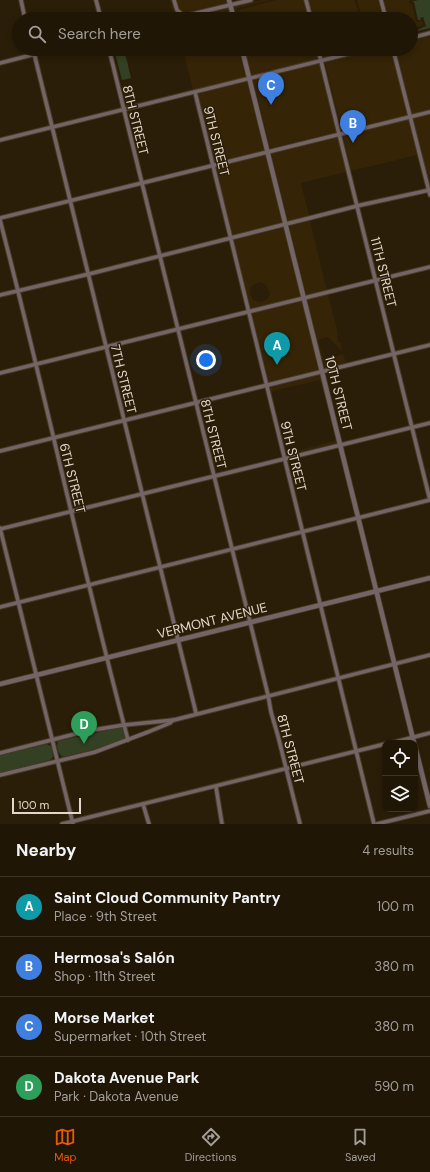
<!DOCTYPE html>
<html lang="en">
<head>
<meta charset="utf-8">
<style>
  body { margin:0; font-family:"DM Sans",sans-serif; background:#281f10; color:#f1f3f6 }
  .controls { position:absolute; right:12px; bottom:12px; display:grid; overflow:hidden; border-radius:8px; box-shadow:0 2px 6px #0003 }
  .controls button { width:36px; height:36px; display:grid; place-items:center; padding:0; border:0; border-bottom:1px solid #3d3528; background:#201606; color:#f1f3f6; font:20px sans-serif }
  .scale { position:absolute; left:12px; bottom:10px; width:69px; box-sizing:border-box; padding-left:4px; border:2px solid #e1d8cb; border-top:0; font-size:11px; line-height:14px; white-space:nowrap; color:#e1d8cb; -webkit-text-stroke:3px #2b1e08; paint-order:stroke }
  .you { position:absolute; left:206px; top:360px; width:14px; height:14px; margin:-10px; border:3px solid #fff; border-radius:50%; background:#1a73e8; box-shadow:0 0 0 6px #1a73e833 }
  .badge { display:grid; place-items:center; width:26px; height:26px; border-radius:50%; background:#ea580c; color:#fff; font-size:13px; font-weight:700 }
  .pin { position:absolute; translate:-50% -33px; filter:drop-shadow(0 1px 2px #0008) }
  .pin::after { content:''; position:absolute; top:21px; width:14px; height:12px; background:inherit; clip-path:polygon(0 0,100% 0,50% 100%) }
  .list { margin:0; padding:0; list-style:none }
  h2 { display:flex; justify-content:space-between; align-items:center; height:52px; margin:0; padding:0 16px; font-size:17px }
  h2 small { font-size:13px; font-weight:400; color:#a29f9b }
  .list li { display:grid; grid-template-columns:26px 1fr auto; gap:12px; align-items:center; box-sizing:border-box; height:60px; padding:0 16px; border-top:1px solid #3d3528 }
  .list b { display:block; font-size:15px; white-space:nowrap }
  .list p { margin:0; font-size:13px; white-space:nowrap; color:#a29f9b }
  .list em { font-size:13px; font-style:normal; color:#a29f9b }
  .icon { flex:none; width:22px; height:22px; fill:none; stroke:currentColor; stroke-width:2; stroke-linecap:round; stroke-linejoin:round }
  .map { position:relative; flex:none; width:430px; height:824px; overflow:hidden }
  .search { position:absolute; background:#201606; box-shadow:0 2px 6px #0003; left:12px; right:12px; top:12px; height:44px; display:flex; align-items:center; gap:10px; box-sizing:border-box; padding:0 14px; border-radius:22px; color:#a29f9b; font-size:15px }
  .sheet { height:292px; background:#201606 }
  nav { display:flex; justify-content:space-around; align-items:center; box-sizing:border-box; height:56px; border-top:1px solid #3d3528; background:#201606; font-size:11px; color:#a29f9b }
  nav a { display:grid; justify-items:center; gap:2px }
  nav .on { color:#ea580c }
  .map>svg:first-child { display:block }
</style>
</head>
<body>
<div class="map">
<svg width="430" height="824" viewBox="0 0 430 824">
  <rect width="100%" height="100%" fill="#2b1e08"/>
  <g fill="#352406" fill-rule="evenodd">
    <path d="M170 0H171L174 11 181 18H184L228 8 231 19H175Z"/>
    <path d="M177 0H226L227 3 184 13 179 9Z"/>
    <path d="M261 0H269L237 8 236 11 237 19 234 7Z"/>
    <path d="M276 0H354L358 11 326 19H240L238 10Z"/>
    <path d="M357 0H378L383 19H335L359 13 360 11Z"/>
    <path d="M384 0H411L409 1V3L410 4H412L416 21 418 22 422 21 423 25 411 30V19H389Z"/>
    <path d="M430 36V109L412 114 396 49H411V41Z"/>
    <path d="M183 49H239L246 77 193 90Z"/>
    <path d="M244 49H316L318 59 251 75Z"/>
    <path d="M321 49H358L323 58Z"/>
    <path d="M377 49H391L407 115 342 131 325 62Z"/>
    <path d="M319 63 336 132 270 148 253 80Z"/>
    <path d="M247 81 265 150 215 162 198 94Z"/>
    <path d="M430 114V184L413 118Z"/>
    <path d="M408 119 426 188 417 155 351 171 343 135Z"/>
    <path d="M338 137 346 172 301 183 309 216 288 222 271 153Z"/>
    <path d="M266 154 283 223 233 236 216 167Z"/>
    <path d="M310 221 327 290 306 295 289 226Z"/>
    <path d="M284 228 301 297 250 309 234 240ZM259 282 265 284 269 290 270 294 268 298 264 301 260 302 253 300 250 294V289L252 286Z"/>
    <path d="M328 294 338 334 337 336 338 342 341 343 342 351 328 337 320 339 318 341 323 358 325 360 343 354 346 363 324 368 307 300Z"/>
    <path d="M302 301 319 370 269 382 252 313Z"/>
    <path d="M320 374 338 443 287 455 284 445 286 452 289 453 334 441 336 439 320 380 273 391 271 393 270 386Z"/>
  </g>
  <g fill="#344023">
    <path d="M418 0H430V28L413 32 426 26 423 17 420 18 421 20H418L414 2H411Z"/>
    <path d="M114 49H124L131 78 122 80Z"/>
    <path d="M118 728H122C124 733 126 736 123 740L96 749 63 757C58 754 56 747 58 741Z"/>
    <path d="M47 744 52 747 53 757 50 760 0 773V755Z"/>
  </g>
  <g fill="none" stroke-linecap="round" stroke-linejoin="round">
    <g stroke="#483c27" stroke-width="5.5">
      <g id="minor">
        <path d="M21 0 25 19"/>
        <path d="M96 0 101 19"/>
        <path d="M174 0 177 10 184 16 251 0"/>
        <path d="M306 0 311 19"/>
        <path d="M381 0 386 19"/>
        <path d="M411 38 430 33"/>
        <path d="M33 49 196 713"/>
        <path d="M109 49 268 695 271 712 278 736 300 824"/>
        <path d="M318 49 430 500"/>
        <path d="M393 49 430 195"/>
        <path d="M0 63 55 49"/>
        <path d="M195 92 374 824"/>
        <path d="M0 140 368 49"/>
        <path d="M0 218 430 112"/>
        <path d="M0 220C45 393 82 567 128 740"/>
        <path d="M0 295 89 274 361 205 430 190"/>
        <path d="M0 373 430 267"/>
        <path d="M0 451 430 345"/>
        <path d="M0 528 73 824"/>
        <path d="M0 529 430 423"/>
        <path d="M0 607 430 500"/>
        <path d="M391 743 430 733"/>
        <path d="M0 753 87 731 124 725 174 720 430 655"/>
        <path d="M0 775 95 752 148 732 170 723 173 720"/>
        <path d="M216 787 222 824"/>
        <path d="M143 804 149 824"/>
        <path d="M62 824 385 744"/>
        <path d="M377 824 430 811"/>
      </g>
    </g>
    <g stroke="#483c27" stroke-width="6">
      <g id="tertiary">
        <path d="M229 0 234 19"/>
        <path d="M242 49 414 743"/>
        <path d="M0 684 430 578"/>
        <path d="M415 746 430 806"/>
      </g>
    </g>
    <use href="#minor" stroke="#736465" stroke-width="3.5"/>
    <use href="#tertiary" stroke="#736465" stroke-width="4.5"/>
  </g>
  <g text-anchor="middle" stroke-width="3" stroke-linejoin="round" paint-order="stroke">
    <g font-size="13" fill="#e1d8cb" stroke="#2b1e08">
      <text transform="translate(136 120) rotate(76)" y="5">8TH STREET</text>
      <text transform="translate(217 141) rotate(76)" y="5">9TH STREET</text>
      <text transform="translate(384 272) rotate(76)" y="5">11TH STREET</text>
      <text transform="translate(124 379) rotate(76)" y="5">7TH STREET</text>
      <text transform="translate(339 393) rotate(76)" y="5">10TH STREET</text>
      <text transform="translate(214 434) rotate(76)" y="5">8TH STREET</text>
      <text transform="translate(294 456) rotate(76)" y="5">9TH STREET</text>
      <text transform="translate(73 478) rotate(76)" y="5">6TH STREET</text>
      <text transform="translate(212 620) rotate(-14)" y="5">VERMONT AVENUE</text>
      <text transform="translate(291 749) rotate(75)" y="5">8TH STREET</text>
    </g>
  </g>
</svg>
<div class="controls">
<button><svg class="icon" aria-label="locate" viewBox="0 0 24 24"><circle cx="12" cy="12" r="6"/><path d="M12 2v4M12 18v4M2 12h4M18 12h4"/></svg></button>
<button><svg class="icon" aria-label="layers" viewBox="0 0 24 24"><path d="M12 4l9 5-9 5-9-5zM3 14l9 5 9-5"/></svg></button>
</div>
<div class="scale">100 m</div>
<div class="you"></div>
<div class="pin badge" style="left:277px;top:365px;background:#0f9aa8">A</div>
<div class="pin badge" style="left:353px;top:143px;background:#3f7fe0">B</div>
<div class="pin badge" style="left:271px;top:105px;background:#3f7fe0">C</div>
<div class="pin badge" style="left:84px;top:744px;background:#2e9e5b">D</div>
<div class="search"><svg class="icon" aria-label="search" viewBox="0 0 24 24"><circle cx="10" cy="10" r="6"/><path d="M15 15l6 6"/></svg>Search here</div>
</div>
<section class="sheet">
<h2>Nearby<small>4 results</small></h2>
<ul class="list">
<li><span class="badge" style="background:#0f9aa8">A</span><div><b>Saint Cloud Community Pantry</b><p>Place · 9th Street</p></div><em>100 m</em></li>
<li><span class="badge" style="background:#3f7fe0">B</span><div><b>Hermosa's Salón</b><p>Shop · 11th Street</p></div><em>380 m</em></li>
<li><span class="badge" style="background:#3f7fe0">C</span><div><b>Morse Market</b><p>Supermarket · 10th Street</p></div><em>380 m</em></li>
<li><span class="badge" style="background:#2e9e5b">D</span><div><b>Dakota Avenue Park</b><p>Park · Dakota Avenue</p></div><em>590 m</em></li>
</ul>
</section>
<nav>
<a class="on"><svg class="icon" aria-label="map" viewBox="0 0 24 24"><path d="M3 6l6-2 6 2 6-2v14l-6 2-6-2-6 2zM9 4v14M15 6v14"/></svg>Map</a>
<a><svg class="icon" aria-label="directions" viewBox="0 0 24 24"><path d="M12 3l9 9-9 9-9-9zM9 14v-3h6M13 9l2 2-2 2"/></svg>Directions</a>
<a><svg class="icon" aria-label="saved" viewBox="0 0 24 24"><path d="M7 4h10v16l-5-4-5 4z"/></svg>Saved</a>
</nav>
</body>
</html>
